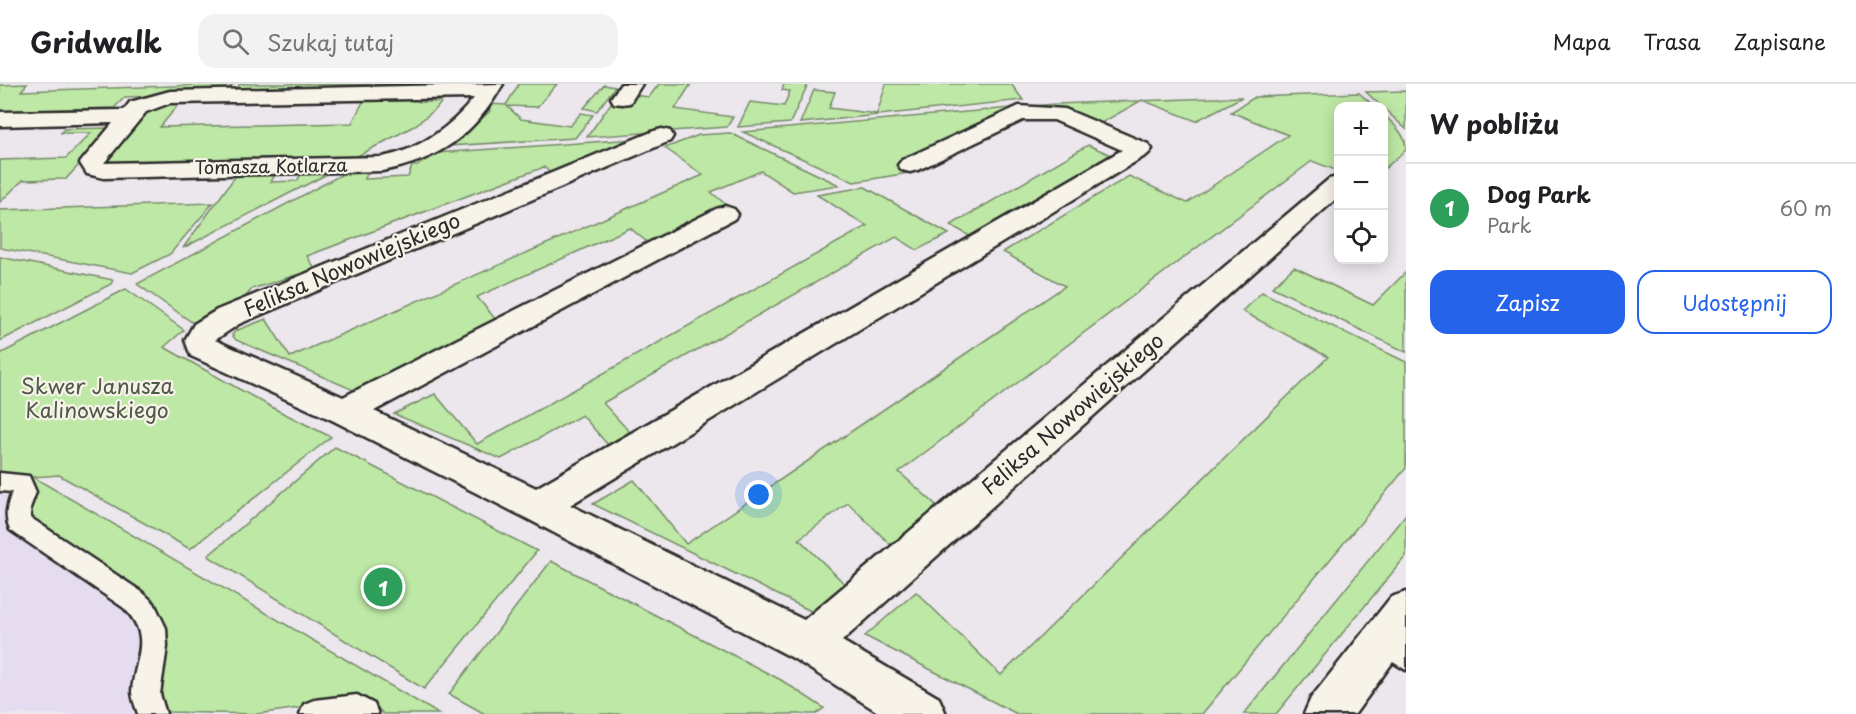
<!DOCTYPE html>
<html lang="pl">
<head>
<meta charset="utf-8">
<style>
  body { margin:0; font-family:"Playpen Sans",sans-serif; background:#f2f2f2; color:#202124 }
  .controls { position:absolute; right:18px; top:18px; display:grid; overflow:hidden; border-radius:12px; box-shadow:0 3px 15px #0003 }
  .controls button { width:54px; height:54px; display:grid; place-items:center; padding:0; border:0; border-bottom:2px solid #e0e0e0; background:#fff; color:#202124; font:30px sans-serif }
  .you { position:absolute; left:759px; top:411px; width:21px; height:21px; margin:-15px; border:4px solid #fff; border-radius:50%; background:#1a73e8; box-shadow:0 0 0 9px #1a73e833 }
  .badge { display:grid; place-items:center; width:39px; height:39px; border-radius:50%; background:#2563eb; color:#fff; font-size:20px; font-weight:700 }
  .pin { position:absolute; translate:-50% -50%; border:3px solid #fff; box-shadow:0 2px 6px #0006 }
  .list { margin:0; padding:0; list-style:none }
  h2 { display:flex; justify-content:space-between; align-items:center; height:78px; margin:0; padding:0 24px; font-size:26px }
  h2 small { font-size:20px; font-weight:400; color:#757577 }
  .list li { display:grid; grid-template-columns:39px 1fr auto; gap:18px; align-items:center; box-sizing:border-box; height:90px; padding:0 24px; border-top:2px solid #e0e0e0 }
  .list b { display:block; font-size:22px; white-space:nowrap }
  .list p { margin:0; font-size:20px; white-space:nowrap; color:#757577 }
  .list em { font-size:20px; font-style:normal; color:#757577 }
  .actions { display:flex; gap:12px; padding:18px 24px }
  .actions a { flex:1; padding:14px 0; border:2px solid #2563eb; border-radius:18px; text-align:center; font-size:21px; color:#2563eb }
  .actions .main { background:#2563eb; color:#fff }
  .icon { flex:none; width:33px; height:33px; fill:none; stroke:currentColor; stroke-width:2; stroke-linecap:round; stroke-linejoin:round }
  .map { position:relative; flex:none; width:1406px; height:630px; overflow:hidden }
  header { display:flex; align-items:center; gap:36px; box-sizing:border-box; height:84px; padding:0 30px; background:#fff; border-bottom:2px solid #e0e0e0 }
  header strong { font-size:28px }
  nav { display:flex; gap:33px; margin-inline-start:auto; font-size:21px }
  .search { width:420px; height:54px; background:#f2f2f2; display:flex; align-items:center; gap:15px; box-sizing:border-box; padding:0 21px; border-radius:18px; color:#757577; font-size:22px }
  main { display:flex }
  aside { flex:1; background:#fff }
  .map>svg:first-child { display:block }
</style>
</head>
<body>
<header>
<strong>Gridwalk</strong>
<div class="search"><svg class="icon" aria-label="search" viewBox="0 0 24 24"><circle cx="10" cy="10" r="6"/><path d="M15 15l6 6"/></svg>Szukaj tutaj</div>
<nav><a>Mapa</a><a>Trasa</a><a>Zapisane</a></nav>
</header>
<main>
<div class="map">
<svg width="1406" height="630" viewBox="0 0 1406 630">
  <rect width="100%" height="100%" fill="#ece6ed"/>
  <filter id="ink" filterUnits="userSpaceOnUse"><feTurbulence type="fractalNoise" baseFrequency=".0167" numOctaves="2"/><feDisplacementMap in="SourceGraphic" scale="12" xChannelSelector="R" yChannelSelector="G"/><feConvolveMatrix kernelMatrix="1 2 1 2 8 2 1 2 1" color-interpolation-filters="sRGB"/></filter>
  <g filter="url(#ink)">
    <path fill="#e5dcf0" d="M8 402 127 524 144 550 142 630H0V403Z"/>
    <g fill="#bee8a5" stroke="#748a68" stroke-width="1.5">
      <path d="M27 0 21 7 233 0 225 10 125 13 114 24 0 27V1Z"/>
      <path d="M240 0H456L452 5 233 9Z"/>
      <path d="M519 0H557L537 23 507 22 521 35 570 42 581 29 593 31 575 54 447 62 470 46 490 27 487 20 506 21Z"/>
      <path d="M659 0H691L675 25 733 33 727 43 587 53 611 19 626 21 633 11 649 13Z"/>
      <path d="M784 0H808L790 39 738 43 750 18 784 22 790 7 782 6Z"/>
      <path d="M886 0H1011L1023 16 800 39 814 6 835 8 829 24 877 30Z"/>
      <path d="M604 1 615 3 597 27 584 24Z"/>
      <path d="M1406 7V45L1366 8Z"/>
      <path d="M1359 9 1374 22H1338V87L1312 77 899 388 944 428 895 465 848 419 799 455 851 506 819 531 593 420 634 396 686 460 1065 202 1003 168 1129 92 1187 119 1288 51 1231 28 1255 13Z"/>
      <path d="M422 10 419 18H439L442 10H448L436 25 414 42 352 75 99 82 150 19 225 14 221 19 179 20 160 43 352 39 364 16Z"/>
      <path d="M1242 13 1196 37 1142 16 1096 42 1047 26 901 81 914 88 854 98 743 48 1055 20Z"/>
      <path d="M1384 31C1394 41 1406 50 1406 66L1384 85Z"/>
      <path d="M107 44 109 48 66 95 23 96 0 118V76L66 74 91 49H61L64 45Z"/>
      <path d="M730 49 839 101 793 108 761 87 711 108 729 123 648 159 630 144 477 213 497 237 356 307 236 256 232 251 235 247 266 235 290 273 703 91 665 64 699 51Z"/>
      <path d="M649 54 555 93 544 83 307 172 315 185 252 205 235 226 196 241 137 200 354 84 369 83 365 95 408 93 412 82H417L436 69Z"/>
      <path d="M1088 61 1118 74 976 156 951 141Z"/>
      <path d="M339 84 183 164 240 86 278 85 271 98 297 97 304 85Z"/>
      <path d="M865 103 949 150 917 166 896 153 603 319 637 356 614 368 582 331 501 375 394 330 435 310 477 360 867 142 817 111Z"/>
      <path d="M213 119 170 170 132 189 0 164V126Z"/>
      <path d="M0 173 113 196 111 200 0 257Z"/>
      <path d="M1294 183 1373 221 1406 188V268L1272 203Z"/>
      <path d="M126 205 184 246 164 263 275 325 331 353 190 465 59 391 33 393 439 630H383L378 624 362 618H342L257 630 167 628 158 602 165 551 27 436 25 419 0 394V270Z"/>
      <path d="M1262 208 1406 278V384L1202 630H1017L865 552 916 508 1001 591 1328 273 1242 227Z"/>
      <path d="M335 363 537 467 424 605 208 472Z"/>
      <path d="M1406 430V472L1276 630H1244Z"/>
      <path d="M551 477 781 596 824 624 816 630H485L449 610Z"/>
    </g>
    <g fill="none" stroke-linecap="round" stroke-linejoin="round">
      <g stroke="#2b2b2b" stroke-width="5">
        <g id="service">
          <path d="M0 389 29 392 36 408 30 424 31 434 142 508 154 519 166 544 167 563 160 610 166 630H138C136 623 132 615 132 607 135 572 153 554 124 524L10 446C4 432 7 422 12 408L0 407Z"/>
          <path d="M1383 544 1406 557V586L1373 566 1369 557 1373 548Z"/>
          <path d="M357 611 374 620 378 630H300L304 620 314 616Z"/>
        </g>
      </g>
      <g stroke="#2b2b2b" stroke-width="5">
        <g id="minor">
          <path d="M503 0C474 51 440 76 382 87L104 94 87 90 80 79 113 39 0 42V28L124 26 130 18 170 7ZM474 14C451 43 419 66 382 73L104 79 146 28 170 19Z"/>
          <path d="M621 0H642L630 19 622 20 614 19 611 14Z"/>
          <path d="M1019 22 1065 25 1148 60 1152 65 1148 70 570 421 804 536 1329 95 1338 93V113L842 557 939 614 946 630H881L793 574 524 433 332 336 191 272 185 256 194 240 217 226 654 47 662 45 670 47 673 52 670 57 239 240 215 256 343 313 716 125 725 122 734 125 738 130 734 135 374 327 536 404 1122 66 1054 36H1023L918 86 910 88 902 86 898 81 902 76Z"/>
          <path d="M1406 508V560L1355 630H1304L1311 614 1391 513Z"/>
        </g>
      </g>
      <use href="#service" fill="#f7f3e8" fill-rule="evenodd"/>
      <use href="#minor" fill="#f7f3e8" fill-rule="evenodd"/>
    </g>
  </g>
  <g text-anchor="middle" stroke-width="4.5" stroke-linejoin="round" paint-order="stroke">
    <g font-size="18" fill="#2b2b2b" stroke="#f7f3e8">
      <text transform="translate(271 83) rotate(-1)" y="6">Tomasza Kotlarza</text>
    </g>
    <g font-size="21" fill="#2b2b2b" stroke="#f7f3e8">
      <text transform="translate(352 181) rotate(-23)" y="7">Feliksa Nowowiejskiego</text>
      <text transform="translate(1073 330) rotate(-41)" y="7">Feliksa Nowowiejskiego</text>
    </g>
    <g font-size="21" fill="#505a4a" stroke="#f7f3e8">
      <text x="97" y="310">Skwer Janusza<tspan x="97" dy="24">Kalinowskiego</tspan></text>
    </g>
  </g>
</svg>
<div class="controls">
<button>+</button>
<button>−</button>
<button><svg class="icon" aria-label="locate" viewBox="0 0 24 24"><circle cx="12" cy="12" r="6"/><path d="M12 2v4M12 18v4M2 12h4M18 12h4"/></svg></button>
</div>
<div class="you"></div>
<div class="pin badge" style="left:383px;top:503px;background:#2e9e5b">1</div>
</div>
<aside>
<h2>W pobliżu<small></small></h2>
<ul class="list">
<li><span class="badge" style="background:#2e9e5b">1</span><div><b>Dog Park</b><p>Park</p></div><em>60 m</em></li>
</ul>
<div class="actions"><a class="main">Zapisz</a><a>Udostępnij</a></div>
</aside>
</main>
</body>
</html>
